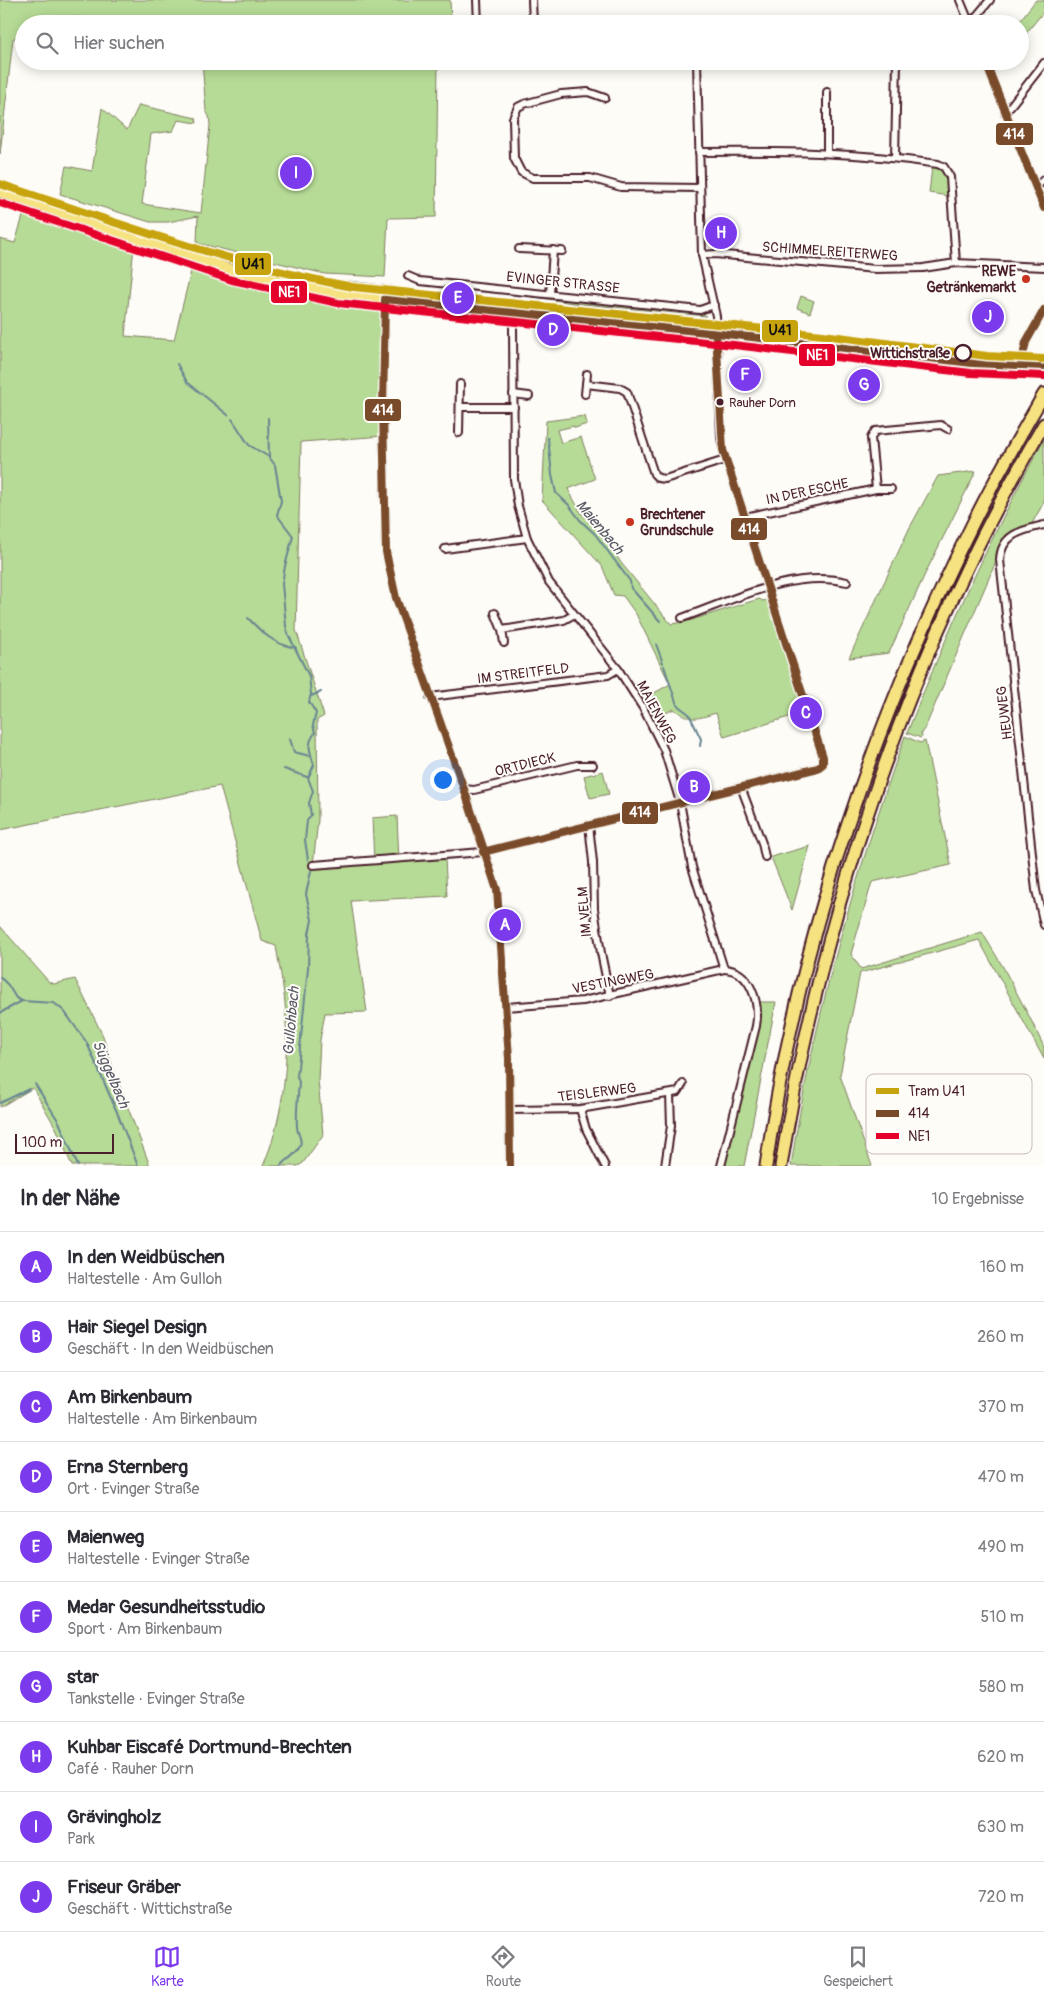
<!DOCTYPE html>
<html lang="de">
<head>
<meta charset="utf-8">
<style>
  body { margin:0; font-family:Pangolin,sans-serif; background:#f2f2f3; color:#2b2b33 }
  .scale { position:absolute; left:15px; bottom:12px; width:99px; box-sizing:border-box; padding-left:5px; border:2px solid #4a1f2b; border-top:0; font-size:14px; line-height:18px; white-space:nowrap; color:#4a1f2b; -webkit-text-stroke:4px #fdfcf7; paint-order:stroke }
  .you { position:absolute; left:442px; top:779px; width:18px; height:18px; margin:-12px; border:4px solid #fff; border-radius:50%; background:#1a73e8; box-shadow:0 0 0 8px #1a73e833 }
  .badge { display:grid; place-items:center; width:32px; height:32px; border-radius:50%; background:#7c3aed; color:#fff; font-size:16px; font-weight:700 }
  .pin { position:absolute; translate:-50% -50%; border:2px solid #fff; box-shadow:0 1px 5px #0006 }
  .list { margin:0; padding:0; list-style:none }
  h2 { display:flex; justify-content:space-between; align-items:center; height:65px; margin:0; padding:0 20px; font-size:21px }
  h2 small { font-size:16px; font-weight:400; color:#7c7c81 }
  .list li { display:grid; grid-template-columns:32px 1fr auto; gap:15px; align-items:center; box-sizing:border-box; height:70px; padding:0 20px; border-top:1px solid #e1e1e2 }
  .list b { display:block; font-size:19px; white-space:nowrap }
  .list p { margin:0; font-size:16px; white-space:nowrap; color:#7c7c81 }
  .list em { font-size:16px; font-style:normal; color:#7c7c81 }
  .icon { flex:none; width:28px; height:28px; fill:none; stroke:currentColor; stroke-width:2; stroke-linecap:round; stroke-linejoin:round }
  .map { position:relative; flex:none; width:1044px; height:1166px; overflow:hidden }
  .search { position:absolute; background:#fff; box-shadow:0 2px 12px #0003; left:15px; right:15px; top:15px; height:55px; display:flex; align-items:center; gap:12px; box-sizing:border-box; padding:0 18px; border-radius:28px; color:#7c7c81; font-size:19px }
  .sheet { height:765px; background:#fff }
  nav { display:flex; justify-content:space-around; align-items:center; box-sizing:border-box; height:70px; border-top:1px solid #e1e1e2; background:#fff; font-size:14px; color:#7c7c81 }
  nav a { display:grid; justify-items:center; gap:2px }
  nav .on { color:#7c3aed }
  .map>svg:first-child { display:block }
</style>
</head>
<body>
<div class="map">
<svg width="1044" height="1166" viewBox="0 0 1044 1166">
  <rect width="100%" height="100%" fill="#fdfcf7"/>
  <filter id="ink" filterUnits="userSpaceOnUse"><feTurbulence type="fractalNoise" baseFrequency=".02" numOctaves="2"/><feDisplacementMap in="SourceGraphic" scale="10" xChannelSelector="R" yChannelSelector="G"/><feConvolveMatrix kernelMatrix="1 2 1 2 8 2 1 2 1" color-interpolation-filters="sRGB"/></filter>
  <g filter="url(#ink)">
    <g fill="#b6db96" stroke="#807d60">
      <path d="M0 0H450L451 24H200L58 16 42 24H24V33L13 39 0 154Z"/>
      <path d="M1036 0H1044V11L1020 41V24H1017Z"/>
      <path d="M202 61H438L436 217 388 218 385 277 325 274 197 243 198 216 168 222H150L60 194 66 166 92 171 102 108 127 130 139 105 196 118 197 123 178 120 173 131 151 134 142 204 201 213 210 125 209 116 206 111Z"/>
      <path d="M932 167C948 171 947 181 949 196L929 193Z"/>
      <path d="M26 206 135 236 125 336 174 340 194 259 385 299 384 436 301 442 296 630 324 716 317 720 318 820 313 865 374 863 372 818 397 816 399 862 445 858 447 896 351 901 367 1012 325 1013 320 1040 318 1080 323 1135 303 1163 298 1166H263C282 1122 288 1070 286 1022 286 997 280 971 276 946L262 941 220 786 0 830V239L15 243Z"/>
      <path d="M200 251C236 263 272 274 310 282 342 289 376 291 408 294V297L343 290 246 270 204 255Z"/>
      <path d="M251 263 316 277 399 287 398 290 316 279Z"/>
      <path d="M515 294 702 313 706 316 573 303Z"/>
      <path d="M801 296 814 301 810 313 797 308Z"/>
      <path d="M508 305 703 324V327L508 307Z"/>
      <path d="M744 329 846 340 911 350 786 337 769 332Z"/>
      <path d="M830 333 912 342V346L830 334Z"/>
      <path d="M585 416 587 424 575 428 574 426 557 430 561 443 581 437 595 479 568 489 581 513 599 531 622 564 671 624 685 622 759 599 763 601 767 600 805 712 724 737 716 713C696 719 691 722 674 709L655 718 644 699 670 684 636 614 623 596 614 595 602 566 542 500 546 421Z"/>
      <path d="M1044 439V502L1029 529 1003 545 925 728 921 733 922 737 921 738 907 733C947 632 992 534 1044 439Z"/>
      <path d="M976 471 925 574 889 653 849 658 909 529 938 476Z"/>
      <path d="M905 736 920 743 925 741 951 865 872 882 851 954 861 969 982 932 1003 967 1030 1018 1044 1047V1059L979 940 860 973 840 1075 872 1166H791C813 1019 855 876 905 736Z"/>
      <path d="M603 771 609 794 590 798 584 776Z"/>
      <path d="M810 846 792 910 771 857Z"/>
      <path d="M0 926 49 982 54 984 75 979 103 1036 113 1068 150 1166H72L57 1130 33 1088 0 1107Z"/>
      <path d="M757 1002H776L744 1166H721L756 1026Z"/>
    </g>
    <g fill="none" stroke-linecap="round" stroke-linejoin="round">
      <g stroke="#678592" stroke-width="2">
        <path d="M177 364 187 382 228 415"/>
        <path d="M268 418 269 457"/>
        <path d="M232 419 249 445 269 457 275 465 281 501 277 515 293 536 285 566 282 584 286 626 288 634 309 676 311 694 309 702 316 713 313 725 315 733C306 745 310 751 314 765L308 778 313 791 309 803 311 815 307 821 305 840 308 860"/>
        <path d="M548 438 552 475 556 493 569 505 580 520 595 534 630 581 631 588 660 621"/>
        <path d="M248 618C262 633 275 645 296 648"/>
        <path d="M656 644 663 663"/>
        <path d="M664 666 677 705 689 714 701 739 700 746"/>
        <path d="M311 696 321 692"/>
        <path d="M290 739 294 752 310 756"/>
        <path d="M284 769 307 777"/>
        <path d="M0 977 8 985 16 998 22 1001 54 1003 64 1011 87 1043 117 1112 138 1166"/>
        <path d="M0 1013 22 1001"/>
        <path d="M35 1084 59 1122 78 1166"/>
        <path d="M0 1103 29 1089"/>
        <path d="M280 1166C287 1160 296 1155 300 1146 303 1139 297 1134 297 1127 296 1112 298 1097 299 1082L297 1077 308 968 309 934 312 920 306 894 311 871"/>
      </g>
      <g stroke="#4a1f2b" stroke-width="10">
        <g id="street">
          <path d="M477 0 478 24"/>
          <path d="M532 0 533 24"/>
          <path d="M960 0 970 24"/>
          <path d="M970 24 990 0"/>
          <path d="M985 61 1044 208"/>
          <path d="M605 98 588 92 561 94 524 104 518 107 513 118 514 158 521 172 533 178H590L621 187 700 188"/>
          <path d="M1005 113 1044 63"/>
          <path d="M699 152C779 151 859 152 938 164L944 167 950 177 956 263"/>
          <path d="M827 152V92"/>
          <path d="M895 158 897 61"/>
          <path d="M1036 188 1044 179"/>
          <path d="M519 249 562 251"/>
          <path d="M702 255 715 254 875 269 923 268 956 263 1044 267"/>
          <path d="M408 276 420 281 700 310 714 305"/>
          <path d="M550 294 553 250"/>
          <path d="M385 299 383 409 386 552 396 598 464 789 497 890 509 1058 510 1166"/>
          <path d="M513 326 514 479 518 506 527 538 549 582 618 669 643 708 664 750 680 802 692 867 724 969C751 970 760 1003 756 1026L721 1166"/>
          <path d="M1021 365 1026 342 1044 310"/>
          <path d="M586 384 620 388 627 392 654 474 658 478 665 479 725 460"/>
          <path d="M513 394 529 396"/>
          <path d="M585 394 587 374"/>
          <path d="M460 407H514"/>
          <path d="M459 433 460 384"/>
          <path d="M876 489 871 438 875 431 941 425 948 429"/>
          <path d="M745 517 876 489H891"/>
          <path d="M1044 525C1023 530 1001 534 1000 560L1036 890 1044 925"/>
          <path d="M445 549 527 538"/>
          <path d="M495 613 502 630"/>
          <path d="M682 618C733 600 793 569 847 582"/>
          <path d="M504 643 502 630 564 620 573 615"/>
          <path d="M430 697 608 675 618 669"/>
          <path d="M741 787 762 843 765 857"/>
          <path d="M464 789 474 790 577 765H593"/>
          <path d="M589 825 593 862 594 909 601 953 610 996"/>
          <path d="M313 865 483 852 801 772 818 768 823 764V757L723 450 721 438 716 316 702 255 697 61"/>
          <path d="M506 1007 583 1001 724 969"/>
          <path d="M580 1109 586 1129 605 1166"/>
          <path d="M509 1110 580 1109 678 1092 683 1084"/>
          <path d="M665 1166 671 1126 670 1094"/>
        </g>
      </g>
      <g stroke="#4a1f2b" stroke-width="14">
        <path id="primary" d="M0 192 235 271 291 284 340 293 735 335 972 363 1044 366"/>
      </g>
      <g stroke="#4a1f2b" stroke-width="15">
        <g id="highway">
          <path d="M766 1166C798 942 873 724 974 521 995 478 1020 436 1044 394"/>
          <path d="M781 1166C822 909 911 649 1044 424"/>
        </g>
      </g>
      <use href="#street" stroke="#fdfcf7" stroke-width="6"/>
      <use href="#primary" stroke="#f6e281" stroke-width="10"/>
      <use href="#highway" stroke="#f6e281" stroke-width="11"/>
      <g stroke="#fdfcf7" stroke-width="11">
        <g id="bus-1">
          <path d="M985 61 1044 208"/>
          <path d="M1021 365 1026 342 1044 310"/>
          <path d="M483 852 818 768 823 764V757L723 450 716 334"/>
          <path d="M510 1166 509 1058 497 890 464 789 396 598 386 552 383 409 385 299 735 335 972 363 1044 366"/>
        </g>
      </g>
      <g stroke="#fdfcf7" stroke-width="11">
        <path id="bus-2" d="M0 203 232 280 338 303 734 345 971 373 1044 376"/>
      </g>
      <use href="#bus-1" stroke="#7a4b2a" stroke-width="8"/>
      <use href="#bus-2" stroke="#e4002b" stroke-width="8"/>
      <g stroke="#fdfcf7" stroke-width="11">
        <path id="tram-1" d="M0 184C117 223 232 265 353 287L823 335 987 356 1044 359"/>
      </g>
      <use href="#tram-1" stroke="#c7a30d" stroke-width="8"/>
    </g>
  </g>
  <g fill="#c8321e" stroke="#fdfcf7" stroke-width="2">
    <circle cx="1026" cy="279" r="5"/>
    <circle cx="630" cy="522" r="5"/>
  </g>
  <circle fill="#fdfcf7" stroke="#4a1f2b" stroke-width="2.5" cx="963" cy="353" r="8"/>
  <circle fill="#4a1f2b" stroke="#fdfcf7" stroke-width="2" cx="720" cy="402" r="4.5"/>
  <g text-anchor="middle" stroke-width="4" stroke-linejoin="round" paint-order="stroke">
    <g font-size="13" fill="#4a1f2b" stroke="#fdfcf7" text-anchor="start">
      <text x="729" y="407">Rauher Dorn</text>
    </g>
    <g font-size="14" fill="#4a1f2b" stroke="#fdfcf7">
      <text transform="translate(830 251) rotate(4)" y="5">SCHIMMELREITERWEG</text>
      <text transform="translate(563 282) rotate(6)" y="5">EVINGER STRASSE</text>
      <text transform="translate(807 491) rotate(-12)" y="5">IN DER ESCHE</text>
      <text transform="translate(523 673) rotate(-7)" y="5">IM STREITFELD</text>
      <text transform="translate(657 712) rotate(62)" y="5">MAIENWEG</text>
      <text transform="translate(1004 713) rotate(-97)" y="5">HEUWEG</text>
      <text transform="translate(525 764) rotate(-14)" y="5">ORTDIECK</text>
      <text transform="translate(584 912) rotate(-95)" y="5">IM VELM</text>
      <text transform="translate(613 981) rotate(-11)" y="5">VESTINGWEG</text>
      <text transform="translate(597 1092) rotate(-7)" y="5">TEISLERWEG</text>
    </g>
    <g font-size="14" font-weight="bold" fill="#4a1f2b" stroke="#fdfcf7" text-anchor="end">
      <text x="1016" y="276">REWE<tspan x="1016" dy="16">Getränkemarkt</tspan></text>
      <text x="640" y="519" text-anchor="start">Brechtener<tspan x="640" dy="16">Grundschule</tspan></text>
    </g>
    <g font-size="14" font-weight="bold" fill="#4a1f2b" stroke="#fdfcf7" text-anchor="end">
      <text x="950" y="358">Wittichstraße</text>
    </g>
    <g font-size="15" font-style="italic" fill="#5b5a67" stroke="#fdfcf7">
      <text transform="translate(600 527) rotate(50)" y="5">Maienbach</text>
      <text transform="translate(291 1021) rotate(-85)" y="5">Gullohbach</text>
      <text transform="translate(111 1074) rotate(67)" y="5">Süggelbach</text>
    </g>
  </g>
  <rect x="866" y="1074" width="166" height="80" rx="8" fill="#fdfcf7" stroke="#c7baba" stroke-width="1"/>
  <rect x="876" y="1088" width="23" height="6" fill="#c7a30d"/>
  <rect x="876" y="1110" width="23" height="7" fill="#7a4b2a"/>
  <rect x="876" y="1133" width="23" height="6" fill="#e4002b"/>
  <g font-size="14" fill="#4a1f2b">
    <text x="908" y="1096">Tram U41</text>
    <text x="908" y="1118">414</text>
    <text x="908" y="1141">NE1</text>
  </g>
  <g stroke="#fdfcf7" stroke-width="2">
    <rect x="995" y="122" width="39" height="24" rx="5" fill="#7a4b2a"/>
    <rect x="234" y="252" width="38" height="24" rx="5" fill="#c7a30d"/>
    <rect x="270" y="280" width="38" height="24" rx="5" fill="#e4002b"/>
    <rect x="761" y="319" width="38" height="24" rx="5" fill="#c7a30d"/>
    <rect x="798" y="343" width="38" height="24" rx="5" fill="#e4002b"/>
    <rect x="364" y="398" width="38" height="24" rx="5" fill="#7a4b2a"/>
    <rect x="730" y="517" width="38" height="24" rx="5" fill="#7a4b2a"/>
    <rect x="621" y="801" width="38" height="24" rx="5" fill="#7a4b2a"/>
  </g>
  <g font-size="14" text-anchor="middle" font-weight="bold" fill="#fff">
    <text x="1014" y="139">414</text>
    <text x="289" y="297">NE1</text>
    <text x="817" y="360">NE1</text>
    <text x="383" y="415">414</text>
    <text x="749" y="534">414</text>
    <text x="640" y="817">414</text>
  </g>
  <g font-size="14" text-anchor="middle" font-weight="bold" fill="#111">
    <text x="253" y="269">U41</text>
    <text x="780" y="335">U41</text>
  </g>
</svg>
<div class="scale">100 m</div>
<div class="you"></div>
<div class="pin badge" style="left:505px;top:925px">A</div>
<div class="pin badge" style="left:694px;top:787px">B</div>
<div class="pin badge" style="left:806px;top:713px">C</div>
<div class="pin badge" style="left:553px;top:330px">D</div>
<div class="pin badge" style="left:458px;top:298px">E</div>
<div class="pin badge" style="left:745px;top:375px">F</div>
<div class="pin badge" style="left:864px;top:385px">G</div>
<div class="pin badge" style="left:721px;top:233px">H</div>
<div class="pin badge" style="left:296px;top:173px">I</div>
<div class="pin badge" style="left:988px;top:317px">J</div>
<div class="search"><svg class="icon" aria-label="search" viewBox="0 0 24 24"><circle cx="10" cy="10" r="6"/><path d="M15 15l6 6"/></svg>Hier suchen</div>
</div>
<section class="sheet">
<h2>In der Nähe<small>10 Ergebnisse</small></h2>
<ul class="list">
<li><span class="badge">A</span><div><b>In den Weidbüschen</b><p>Haltestelle · Am Gulloh</p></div><em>160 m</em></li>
<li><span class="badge">B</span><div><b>Hair Siegel Design</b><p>Geschäft · In den Weidbüschen</p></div><em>260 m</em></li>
<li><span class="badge">C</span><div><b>Am Birkenbaum</b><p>Haltestelle · Am Birkenbaum</p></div><em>370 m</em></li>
<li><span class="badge">D</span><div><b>Erna Sternberg</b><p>Ort · Evinger Straße</p></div><em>470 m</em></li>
<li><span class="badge">E</span><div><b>Maienweg</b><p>Haltestelle · Evinger Straße</p></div><em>490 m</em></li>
<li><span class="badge">F</span><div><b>Medar Gesundheitsstudio</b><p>Sport · Am Birkenbaum</p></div><em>510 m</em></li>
<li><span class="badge">G</span><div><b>star</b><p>Tankstelle · Evinger Straße</p></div><em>580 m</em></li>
<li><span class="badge">H</span><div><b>Kuhbar Eiscafé Dortmund-Brechten</b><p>Café · Rauher Dorn</p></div><em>620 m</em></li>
<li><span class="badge">I</span><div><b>Grävingholz</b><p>Park</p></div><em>630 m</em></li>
<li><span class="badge">J</span><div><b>Friseur Gräber</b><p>Geschäft · Wittichstraße</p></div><em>720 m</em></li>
</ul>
</section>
<nav>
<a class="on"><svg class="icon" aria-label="map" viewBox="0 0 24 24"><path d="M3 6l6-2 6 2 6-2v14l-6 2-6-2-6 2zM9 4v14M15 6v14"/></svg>Karte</a>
<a><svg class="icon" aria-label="directions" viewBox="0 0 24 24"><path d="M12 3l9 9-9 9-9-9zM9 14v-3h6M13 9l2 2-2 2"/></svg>Route</a>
<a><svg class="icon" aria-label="saved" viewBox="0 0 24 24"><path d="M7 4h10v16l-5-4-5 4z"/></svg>Gespeichert</a>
</nav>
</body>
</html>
